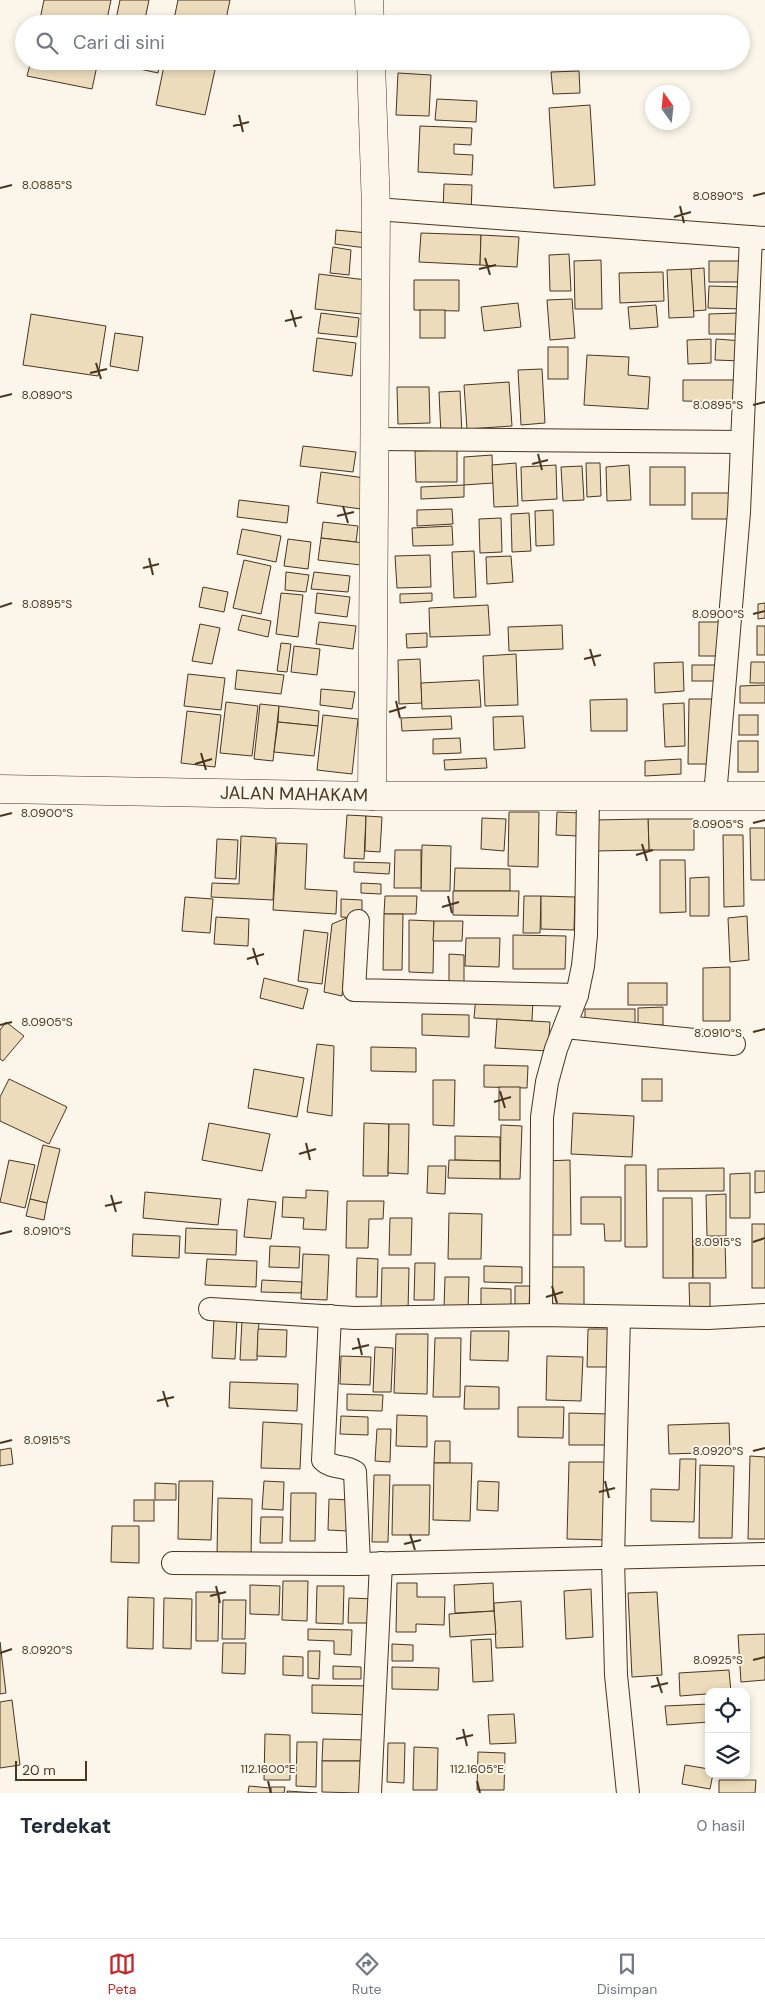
<!DOCTYPE html>
<html lang="id">
<head>
<meta charset="utf-8">
<style>
  body { margin:0; font-family:"DM Sans",sans-serif; background:#f2f2f3; color:#1f2937 }
  .controls { position:absolute; right:15px; bottom:15px; display:grid; overflow:hidden; border-radius:10px; box-shadow:0 2px 8px #0003 }
  .controls button { width:45px; height:45px; display:grid; place-items:center; padding:0; border:0; border-bottom:1px solid #e0e1e3; background:#fff; color:#1f2937; font:25px sans-serif }
  .compass { position:absolute; left:645px; top:85px; width:45px; height:45px; border-radius:50%; background:#fff; box-shadow:0 2px 8px #0003; rotate:345deg }
  .scale { position:absolute; left:15px; bottom:12px; width:72px; box-sizing:border-box; padding-left:5px; border:2px solid #4a3520; border-top:0; font-size:14px; line-height:18px; white-space:nowrap; color:#4a3520; -webkit-text-stroke:4px #fbf6e9; paint-order:stroke }
  .list { margin:0; padding:0; list-style:none }
  h2 { display:flex; justify-content:space-between; align-items:center; height:65px; margin:0; padding:0 20px; font-size:21px }
  h2 small { font-size:16px; font-weight:400; color:#747a83 }
  .icon { flex:none; width:28px; height:28px; fill:none; stroke:currentColor; stroke-width:2; stroke-linecap:round; stroke-linejoin:round }
  .map { position:relative; flex:none; width:765px; height:1793px; overflow:hidden }
  .search { position:absolute; background:#fff; box-shadow:0 2px 8px #0003; left:15px; right:15px; top:15px; height:55px; display:flex; align-items:center; gap:12px; box-sizing:border-box; padding:0 18px; border-radius:28px; color:#747a83; font-size:19px }
  .sheet { height:145px; background:#fff }
  nav { display:flex; justify-content:space-around; align-items:center; box-sizing:border-box; height:70px; border-top:1px solid #e0e1e3; background:#fff; font-size:14px; color:#747a83 }
  nav a { display:grid; justify-items:center; gap:2px }
  nav .on { color:#c62828 }
  .map>svg:first-child { display:block }
</style>
</head>
<body>
<div class="map">
<svg width="765" height="1793" viewBox="0 0 765 1793">
  <rect width="100%" height="100%" fill="#fbf6e9"/>
  <g fill="#ecdcbc" stroke="#4a3520">
    <path d="M44 0H111L106 24H39Z"/>
    <path d="M120 0H149L144 24H115Z"/>
    <path d="M178 0H230L225 24H173Z"/>
    <path d="M146 17 169 21 168 24H144Z"/>
    <path d="M31 61H98L92 89 27 76Z"/>
    <path d="M107 61H136L135 68Z"/>
    <path d="M136 61H160L158 73 135 68Z"/>
    <path d="M165 61H217L205 115 156 105Z"/>
    <path d="M416 61H479V67L416 64Z"/>
    <path d="M579 71 580 93 553 94 551 72Z"/>
    <path d="M398 73 431 75 429 116 396 115Z"/>
    <path d="M437 99 477 101 476 122 435 120Z"/>
    <path d="M590 105 595 185 554 188 549 108Z"/>
    <path d="M420 126 472 128 471 145 454 144V154L473 155 472 175 418 172Z"/>
    <path d="M444 184 472 185 471 214 443 212Z"/>
    <path d="M336 230 368 233 366 248 335 244Z"/>
    <path d="M421 233 481 235 480 265 419 262Z"/>
    <path d="M481 235 519 237 517 267 480 265Z"/>
    <path d="M333 247 351 250 349 275 330 273Z"/>
    <path d="M569 254 571 291H550L549 255Z"/>
    <path d="M601 260 602 309H575L574 261Z"/>
    <rect x="709" y="261" width="33" height="21"/>
    <path d="M704 268 706 310 693 311 691 269Z"/>
    <path d="M691 269 694 317 669 318 667 270Z"/>
    <path d="M663 272 664 301 620 303 619 273Z"/>
    <path d="M319 274 366 280 362 314 315 309Z"/>
    <path d="M414 280H459V311L414 310Z"/>
    <path d="M709 286 744 287 743 309 708 308Z"/>
    <path d="M572 299 575 338 550 340 547 300Z"/>
    <path d="M518 303 521 327 484 331 481 307Z"/>
    <path d="M656 305 658 327 630 329 628 307Z"/>
    <rect x="420" y="310" width="25" height="28"/>
    <path d="M321 313 359 318 357 337 318 333Z"/>
    <path d="M738 313V334H709V314Z"/>
    <path d="M31 314 106 326 98 376 23 365Z"/>
    <path d="M115 333 143 337 138 371 110 366Z"/>
    <path d="M317 338 356 343 352 376 313 371Z"/>
    <path d="M711 339V363L688 364 687 340Z"/>
    <path d="M716 339 743 341 742 361 715 360Z"/>
    <rect x="548" y="347" width="20" height="32"/>
    <path d="M587 355 629 357 628 375 650 377 648 409 584 405Z"/>
    <path d="M542 369 545 423 521 425 518 370Z"/>
    <path d="M683 380H734V402L683 401Z"/>
    <path d="M509 382 512 426 467 429 464 385Z"/>
    <path d="M397 387H429L430 423 398 424Z"/>
    <path d="M460 391 462 435H441L439 392Z"/>
    <path d="M303 446 356 452 353 472 300 466Z"/>
    <path d="M457 450V482H416L415 451Z"/>
    <path d="M492 455 493 483 464 485V457Z"/>
    <path d="M516 463 518 506 494 507 492 465Z"/>
    <path d="M586 463H600L601 496 587 497Z"/>
    <path d="M556 465 557 499 522 501 521 467Z"/>
    <path d="M629 465 631 500 607 501 606 467Z"/>
    <path d="M582 466 584 500 563 501 561 467Z"/>
    <rect x="650" y="467" width="35" height="38"/>
    <path d="M321 472 365 478 361 509 317 503Z"/>
    <path d="M464 485V497L421 499V487Z"/>
    <rect x="692" y="493" width="42" height="26"/>
    <path d="M239 500 289 506 287 523 237 517Z"/>
    <path d="M452 509 453 524 417 526V510Z"/>
    <path d="M553 510 554 545 536 546 535 511Z"/>
    <path d="M529 513 531 551 512 552 511 514Z"/>
    <path d="M501 518 502 552 480 553 479 519Z"/>
    <path d="M323 522 358 526 356 542 321 538Z"/>
    <path d="M452 526 453 545 413 546 412 528Z"/>
    <path d="M242 529 281 536 276 562 237 554Z"/>
    <path d="M321 538 364 543 361 565 318 560Z"/>
    <path d="M288 539 311 542 308 569 284 566Z"/>
    <path d="M474 551 476 597 454 598 452 552Z"/>
    <path d="M430 555 431 587 397 588 395 556Z"/>
    <path d="M511 556 513 582 487 584 486 557Z"/>
    <path d="M244 560 271 566 261 614 233 608Z"/>
    <path d="M286 572 309 575 306 592 285 590Z"/>
    <path d="M314 572 350 576 348 592 311 589Z"/>
    <path d="M203 587 228 592 224 612 199 607Z"/>
    <path d="M281 593 303 595 298 637 276 634Z"/>
    <path d="M317 593 350 597 347 617 315 613Z"/>
    <path d="M432 593V601L400 603V594Z"/>
    <path d="M765 603V618L758 619V604Z"/>
    <path d="M488 605 490 635 430 637 429 608Z"/>
    <path d="M242 615 271 621 268 637 238 630Z"/>
    <path d="M319 622 356 626 353 649 316 644Z"/>
    <rect x="699" y="622" width="24" height="34"/>
    <path d="M200 624 220 628 212 664 192 661Z"/>
    <path d="M562 625 563 649 509 651 508 627Z"/>
    <rect x="757" y="626" width="8" height="29"/>
    <path d="M427 633V647L407 648 406 634Z"/>
    <path d="M281 643 291 644 287 672 277 671Z"/>
    <path d="M294 646 320 649 317 675 291 672Z"/>
    <path d="M516 654 518 705 485 706 483 656Z"/>
    <path d="M420 659 422 703 399 704 398 660Z"/>
    <path d="M683 662 684 691 655 693 654 663Z"/>
    <path d="M751 662H765V683H750Z"/>
    <rect x="692" y="665" width="24" height="16"/>
    <path d="M237 670 284 675 281 694 235 689Z"/>
    <path d="M188 674 225 678 221 710 184 706Z"/>
    <path d="M479 680 481 707 422 709 421 683Z"/>
    <path d="M765 685V703H740V686Z"/>
    <path d="M321 689 355 692 352 709 320 705Z"/>
    <path d="M627 699V731H591L590 700Z"/>
    <path d="M689 699H716V764H688Z"/>
    <path d="M226 702 258 706 252 756 220 753Z"/>
    <path d="M684 703 685 746 665 747 663 704Z"/>
    <path d="M260 704 279 706 273 761 254 759Z"/>
    <path d="M279 706 319 711 318 726 278 722Z"/>
    <path d="M187 711 221 715 215 767 181 763Z"/>
    <path d="M323 715 358 719 352 774 317 770Z"/>
    <rect x="739" y="715" width="19" height="20"/>
    <path d="M451 716 452 729 402 731 401 718Z"/>
    <path d="M523 716 525 748 494 750 493 717Z"/>
    <path d="M278 722 318 726 314 756 274 752Z"/>
    <path d="M460 738 461 753 433 754V739Z"/>
    <rect x="738" y="741" width="20" height="31"/>
    <path d="M486 758 487 768 445 770 444 760Z"/>
    <path d="M681 759V774L645 776V761Z"/>
    <path d="M509 812H539L538 867 508 866Z"/>
    <path d="M557 812 581 813 579 836 556 835Z"/>
    <path d="M347 815 366 816 364 859 344 858Z"/>
    <path d="M366 816 382 817 380 852 365 851Z"/>
    <path d="M482 818 506 819 504 851 481 849Z"/>
    <path d="M648 819H694V850H649Z"/>
    <path d="M648 819 649 850 594 851V820Z"/>
    <path d="M750 828H765V880H751Z"/>
    <path d="M723 835H743L744 906 724 907Z"/>
    <path d="M241 836 276 838 273 900 211 897 212 883 239 884Z"/>
    <path d="M217 839 238 840 236 879 215 878Z"/>
    <path d="M277 843 307 844 305 889 337 891 336 914 273 910Z"/>
    <path d="M422 845 451 846 450 891H421Z"/>
    <path d="M395 850H421V888H394Z"/>
    <path d="M660 860H685L686 912 660 913Z"/>
    <path d="M354 862 390 863 389 874 354 872Z"/>
    <path d="M455 868 510 869V891H454Z"/>
    <path d="M709 877V916H690V878Z"/>
    <path d="M361 883 381 884V894L361 893Z"/>
    <path d="M453 891H519L518 916 453 915Z"/>
    <path d="M385 896H417L416 914H384Z"/>
    <path d="M524 896H541L540 933H523Z"/>
    <path d="M541 896 575 897 574 930 541 929Z"/>
    <path d="M185 897 213 899 210 933 182 931Z"/>
    <path d="M341 899 362 900V918L341 917Z"/>
    <path d="M384 914H403L402 970H383Z"/>
    <path d="M747 916 749 960 730 962 728 918Z"/>
    <path d="M216 917 249 919 248 946 214 944Z"/>
    <path d="M349 917 342 996 324 992 332 924Z"/>
    <path d="M409 920 434 921 433 973 409 972Z"/>
    <path d="M434 921H463L462 941H433Z"/>
    <path d="M304 930 328 933 322 984 298 981Z"/>
    <path d="M513 935 566 936 565 969H513Z"/>
    <path d="M466 938H500L499 967 465 966Z"/>
    <path d="M449 954 464 955V982H449Z"/>
    <path d="M730 967V1021H703V968Z"/>
    <path d="M264 978 308 989 303 1009 260 998Z"/>
    <rect x="628" y="983" width="39" height="22"/>
    <path d="M476 996 533 999 532 1021 474 1018Z"/>
    <path d="M663 1007V1025H638V1008Z"/>
    <rect x="585" y="1009" width="50" height="14"/>
    <path d="M422 1014 469 1015V1037L422 1035Z"/>
    <path d="M497 1019 550 1022 548 1051 495 1048Z"/>
    <path d="M6 1022 24 1036 3 1061 0 1059V1030Z"/>
    <path d="M317 1044 334 1046 332 1116 307 1112Z"/>
    <path d="M371 1047 416 1048V1072L371 1071Z"/>
    <path d="M484 1065 528 1066 527 1088 484 1087Z"/>
    <path d="M254 1069 304 1078 297 1117 248 1108Z"/>
    <path d="M9 1079 67 1107 49 1144 0 1121V1097Z"/>
    <rect x="642" y="1079" width="20" height="22"/>
    <path d="M433 1080H455L454 1126 433 1125Z"/>
    <rect x="499" y="1087" width="21" height="33"/>
    <path d="M573 1113 634 1116 632 1157 571 1154Z"/>
    <path d="M209 1123 270 1134 262 1171 202 1160Z"/>
    <path d="M364 1123 389 1124 388 1176H363Z"/>
    <path d="M389 1124H409L408 1174 388 1173Z"/>
    <path d="M501 1125 522 1126 520 1179H500Z"/>
    <path d="M455 1136 500 1137V1161L455 1160Z"/>
    <path d="M43 1145 60 1149 47 1203 30 1199Z"/>
    <path d="M9 1160 35 1165 25 1208 0 1202Z"/>
    <path d="M449 1160 500 1161V1179L448 1178Z"/>
    <path d="M570 1160 571 1235H545V1161Z"/>
    <path d="M625 1165H646L647 1247H625Z"/>
    <path d="M428 1166H446L445 1194 427 1193Z"/>
    <path d="M724 1168V1191H658V1169Z"/>
    <path d="M755 1171H765V1192L755 1193Z"/>
    <path d="M750 1173V1218H730V1174Z"/>
    <path d="M306 1190 328 1191 326 1230 303 1229 304 1218 282 1217 283 1197 306 1198Z"/>
    <path d="M145 1192 221 1199 218 1225 143 1218Z"/>
    <path d="M726 1194V1236H707L706 1195Z"/>
    <path d="M581 1197H621V1241H605L604 1224H581Z"/>
    <path d="M663 1198H692L693 1278H663Z"/>
    <path d="M30 1199 47 1203 44 1220 26 1216Z"/>
    <path d="M248 1199 276 1202 271 1239 244 1237Z"/>
    <path d="M347 1201H384L383 1219H369L368 1248H346Z"/>
    <path d="M449 1213 482 1214 481 1259H448Z"/>
    <path d="M390 1218H412L411 1255H389Z"/>
    <rect x="752" y="1224" width="13" height="64"/>
    <path d="M186 1228 237 1230 236 1255 185 1253Z"/>
    <path d="M133 1234 180 1236 179 1258 132 1256Z"/>
    <path d="M693 1241H725L726 1278H693Z"/>
    <path d="M270 1246 300 1247 299 1268 269 1267Z"/>
    <path d="M303 1254 329 1255 327 1300 301 1299Z"/>
    <path d="M357 1258 378 1259 377 1297H356Z"/>
    <path d="M207 1259 257 1261 256 1287 205 1285Z"/>
    <path d="M415 1263H435L434 1300H414Z"/>
    <path d="M484 1266 522 1267V1283L484 1282Z"/>
    <path d="M549 1267H584V1309H550Z"/>
    <path d="M382 1268H409L408 1311H381Z"/>
    <path d="M445 1277H469L468 1309 444 1308Z"/>
    <path d="M262 1280 302 1282 301 1293 261 1292Z"/>
    <path d="M689 1283H710V1315H690Z"/>
    <path d="M515 1286H530L529 1307H515Z"/>
    <path d="M481 1288 511 1289V1309H481Z"/>
    <path d="M214 1318 237 1319 235 1359 212 1358Z"/>
    <path d="M242 1320 259 1321 257 1360H240Z"/>
    <path d="M258 1329 287 1330 286 1357 257 1356Z"/>
    <path d="M588 1329H615L614 1367H587Z"/>
    <path d="M471 1331H509L508 1361 470 1360Z"/>
    <path d="M396 1334H428L427 1394 394 1393Z"/>
    <path d="M435 1338H461L460 1397H433Z"/>
    <path d="M375 1347 393 1348 391 1392H373Z"/>
    <path d="M341 1356 371 1357 370 1385 340 1384Z"/>
    <path d="M547 1356 583 1357 581 1401 546 1400Z"/>
    <path d="M230 1382 298 1384 297 1411 229 1408Z"/>
    <path d="M465 1386 499 1387V1409H464Z"/>
    <path d="M347 1394 383 1395 382 1411 347 1410Z"/>
    <path d="M518 1407H564L563 1438 518 1437Z"/>
    <path d="M569 1413 610 1414 609 1445H569Z"/>
    <path d="M397 1415 427 1416V1447L396 1446Z"/>
    <path d="M341 1416 368 1417V1435L340 1434Z"/>
    <path d="M263 1422 302 1424 300 1469 261 1468Z"/>
    <path d="M729 1423 730 1452 669 1454 668 1425Z"/>
    <path d="M377 1429H391L390 1462 375 1461Z"/>
    <path d="M435 1441H450V1463H434Z"/>
    <path d="M11 1448 13 1464 0 1466V1450Z"/>
    <path d="M750 1456 765 1457V1539H748Z"/>
    <path d="M680 1459H696L694 1522 651 1521V1489L679 1490Z"/>
    <path d="M569 1462H609L607 1540 567 1539Z"/>
    <path d="M434 1463H472L470 1521 433 1520Z"/>
    <path d="M700 1465 734 1466 732 1538H699Z"/>
    <path d="M374 1475H390L388 1542H372Z"/>
    <path d="M179 1481H213L211 1540 178 1539Z"/>
    <path d="M264 1481 284 1482 283 1510 262 1509Z"/>
    <path d="M478 1481 499 1482 498 1511 477 1510Z"/>
    <path d="M155 1483 176 1484V1500H155Z"/>
    <path d="M393 1485H430L429 1535H392Z"/>
    <path d="M291 1493H316L315 1541H290Z"/>
    <path d="M218 1498 252 1499 251 1557 217 1556Z"/>
    <path d="M329 1499 349 1500 348 1531 328 1530Z"/>
    <rect x="134" y="1500" width="20" height="21"/>
    <path d="M261 1517H283L282 1543H260Z"/>
    <path d="M112 1526H139V1563L111 1562Z"/>
    <path d="M283 1581H308L307 1621 282 1620Z"/>
    <path d="M397 1583H417V1597H445L444 1625 416 1624V1632H396Z"/>
    <path d="M493 1583 494 1611 455 1613 454 1585Z"/>
    <path d="M250 1585 280 1586 279 1615 250 1614Z"/>
    <path d="M317 1586H344L343 1624 316 1623Z"/>
    <path d="M591 1589 593 1637 566 1639 564 1591Z"/>
    <path d="M196 1592H219L218 1641H196Z"/>
    <path d="M657 1592 662 1675 632 1677 628 1593Z"/>
    <path d="M128 1597 154 1598 153 1649 127 1648Z"/>
    <path d="M164 1598 192 1599 191 1649 163 1648Z"/>
    <path d="M349 1598 375 1599V1623H348Z"/>
    <path d="M223 1600H246L245 1639H222Z"/>
    <path d="M521 1601 523 1647 496 1648 494 1603Z"/>
    <path d="M494 1611 496 1634 450 1637 449 1614Z"/>
    <path d="M308 1629 352 1630 351 1655 334 1654V1641L308 1640Z"/>
    <path d="M765 1634V1680L741 1682 738 1635Z"/>
    <path d="M491 1639 493 1681 473 1682 471 1640Z"/>
    <path d="M0 1642 6 1693 0 1694Z"/>
    <path d="M223 1643H246L245 1674 222 1673Z"/>
    <path d="M392 1644 413 1645V1661H392Z"/>
    <path d="M308 1651H320L319 1679 308 1678Z"/>
    <path d="M283 1656 303 1657V1676L283 1675Z"/>
    <path d="M333 1666 361 1667V1679H333Z"/>
    <path d="M392 1667 439 1668 438 1690 392 1689Z"/>
    <path d="M729 1670 731 1692 680 1696 679 1673Z"/>
    <path d="M312 1685 372 1686 371 1715 312 1713Z"/>
    <path d="M12 1700 20 1765 0 1768V1702Z"/>
    <path d="M709 1704V1722L667 1725 665 1706Z"/>
    <path d="M514 1714 516 1743 490 1744 488 1715Z"/>
    <path d="M265 1734 290 1735V1780H264Z"/>
    <path d="M323 1739 367 1740V1761H322Z"/>
    <path d="M297 1742H317L316 1787 296 1786Z"/>
    <path d="M388 1743H405L404 1783 387 1782Z"/>
    <path d="M414 1747 438 1748 437 1790H413Z"/>
    <path d="M478 1752 505 1753 504 1790H477Z"/>
    <path d="M322 1761H362V1793L322 1792Z"/>
    <path d="M685 1765 709 1769V1774H713L710 1789 682 1784Z"/>
    <path d="M719 1780H756L755 1793H719Z"/>
    <path d="M249 1786 270 1788V1793H248Z"/>
    <path d="M271 1787H285L284 1793H271Z"/>
    <path d="M287 1791 317 1793H287Z"/>
  </g>
  <g fill="none" stroke-linecap="round" stroke-linejoin="round">
    <g stroke="#4a3520" stroke-width="24">
      <g id="street">
        <path d="M376 209 765 238"/>
        <path d="M374 439 742 442"/>
        <path d="M715 796 739 512 751 237"/>
        <path d="M358 921 354 990 577 995"/>
        <path d="M565 1027 734 1044"/>
        <path d="M210 1309 354 1318 541 1315 708 1318 765 1315"/>
        <path d="M541 1315 542 1117 547 1082 556 1049 577 995 583 966 586 935 588 796"/>
        <path d="M330 1316 323 1460C332 1469 345 1465 355 1472L359 1564"/>
        <path d="M619 1317 613 1559 616 1675 628 1793"/>
        <path d="M173 1563 359 1564 765 1554"/>
        <path d="M370 1793 381 1563"/>
      </g>
    </g>
    <g stroke="#4a3520" stroke-width="29">
      <g id="secondary">
        <path d="M369 0 370 24"/>
        <path d="M371 61 376 209 372 796"/>
      </g>
    </g>
    <g stroke="#4a3520" stroke-width="29">
      <path id="primary" d="M0 789 372 796H765"/>
    </g>
    <use href="#street" stroke="#fbf6e9" stroke-width="22"/>
    <use href="#secondary" stroke="#fbf6e9" stroke-width="28"/>
    <use href="#primary" stroke="#fbf6e9" stroke-width="28"/>
  </g>
  <path fill="none" stroke="#4a3520" stroke-width="2" d="M239 115 243 132M233 126 249 122M0 188 12 185M753 196 765 193M680 206 684 223M674 217 691 212M485 258 490 275M479 269 496 265M291 310 296 327M285 321 302 317M96 363 101 379M90 373 107 369M0 397 12 394M753 405 765 402M538 454 542 470M532 464 548 460M343 506 348 523M337 516 354 512M149 558 153 575M143 568 159 564M0 607 12 603M753 614 765 611M590 649 595 666M584 659 601 655M396 701 400 718M389 712 406 707M201 753 206 770M195 764 212 759M0 816 12 813M753 823 765 820M642 844 647 861M636 855 653 850M448 896 452 913M442 907 459 902M253 948 258 965M247 959 264 954M0 1025 12 1022M753 1032 765 1029M500 1091 505 1108M494 1102 511 1097M306 1143 310 1160M299 1154 316 1149M111 1195 116 1212M105 1206 122 1202M0 1234 12 1231M753 1242 765 1238M552 1286 557 1303M546 1297 563 1292M358 1338 362 1355M352 1349 369 1345M163 1391 168 1407M157 1401 174 1397M0 1443 12 1440M753 1451 765 1448M605 1481 609 1498M599 1492 615 1488M410 1534 415 1550M404 1544 421 1540M216 1586 220 1603M210 1596 226 1592M0 1653 12 1649M753 1660 765 1657M657 1677 662 1693M651 1687 668 1683M463 1729 467 1746M456 1739 473 1735M268 1781 271 1793M477 1781 480 1793"/>
  <g text-anchor="middle" stroke-width="4" stroke-linejoin="round" paint-order="stroke">
    <g font-size="18" fill="#4a3520" stroke="#fbf6e9">
      <text transform="translate(294 794) rotate(1)" y="6">JALAN MAHAKAM</text>
    </g>
  </g>
  <g font-size="12" text-anchor="middle" fill="#4a3520" stroke="#fbf6e9" stroke-width="4" stroke-linejoin="round" paint-order="stroke">
    <text x="47" y="189">8.0885°S</text>
    <text x="718" y="200">8.0890°S</text>
    <text x="47" y="399">8.0890°S</text>
    <text x="718" y="409">8.0895°S</text>
    <text x="47" y="608">8.0895°S</text>
    <text x="718" y="618">8.0900°S</text>
    <text x="47" y="817">8.0900°S</text>
    <text x="718" y="828">8.0905°S</text>
    <text x="47" y="1026">8.0905°S</text>
    <text x="718" y="1037">8.0910°S</text>
    <text x="47" y="1235">8.0910°S</text>
    <text x="718" y="1246">8.0915°S</text>
    <text x="47" y="1444">8.0915°S</text>
    <text x="718" y="1455">8.0920°S</text>
    <text x="47" y="1654">8.0920°S</text>
    <text x="718" y="1664">8.0925°S</text>
    <text x="268" y="1773">112.1600°E</text>
    <text x="477" y="1773">112.1605°E</text>
  </g>
</svg>
<div class="controls">
<button><svg class="icon" aria-label="locate" viewBox="0 0 24 24"><circle cx="12" cy="12" r="6"/><path d="M12 2v4M12 18v4M2 12h4M18 12h4"/></svg></button>
<button><svg class="icon" aria-label="layers" viewBox="0 0 24 24"><path d="M12 4l9 5-9 5-9-5zM3 14l9 5 9-5"/></svg></button>
</div>
<svg class="compass" viewBox="-18 -18 36 36"><path d="M0-13l5 13h-10z" fill="#e53935"/><path d="M0 13l5-13h-10z" fill="#747a83"/></svg>
<div class="scale">20 m</div>
<div class="search"><svg class="icon" aria-label="search" viewBox="0 0 24 24"><circle cx="10" cy="10" r="6"/><path d="M15 15l6 6"/></svg>Cari di sini</div>
</div>
<section class="sheet">
<h2>Terdekat<small>0 hasil</small></h2>
<ul class="list">
</ul>
</section>
<nav>
<a class="on"><svg class="icon" aria-label="map" viewBox="0 0 24 24"><path d="M3 6l6-2 6 2 6-2v14l-6 2-6-2-6 2zM9 4v14M15 6v14"/></svg>Peta</a>
<a><svg class="icon" aria-label="directions" viewBox="0 0 24 24"><path d="M12 3l9 9-9 9-9-9zM9 14v-3h6M13 9l2 2-2 2"/></svg>Rute</a>
<a><svg class="icon" aria-label="saved" viewBox="0 0 24 24"><path d="M7 4h10v16l-5-4-5 4z"/></svg>Disimpan</a>
</nav>
</body>
</html>
